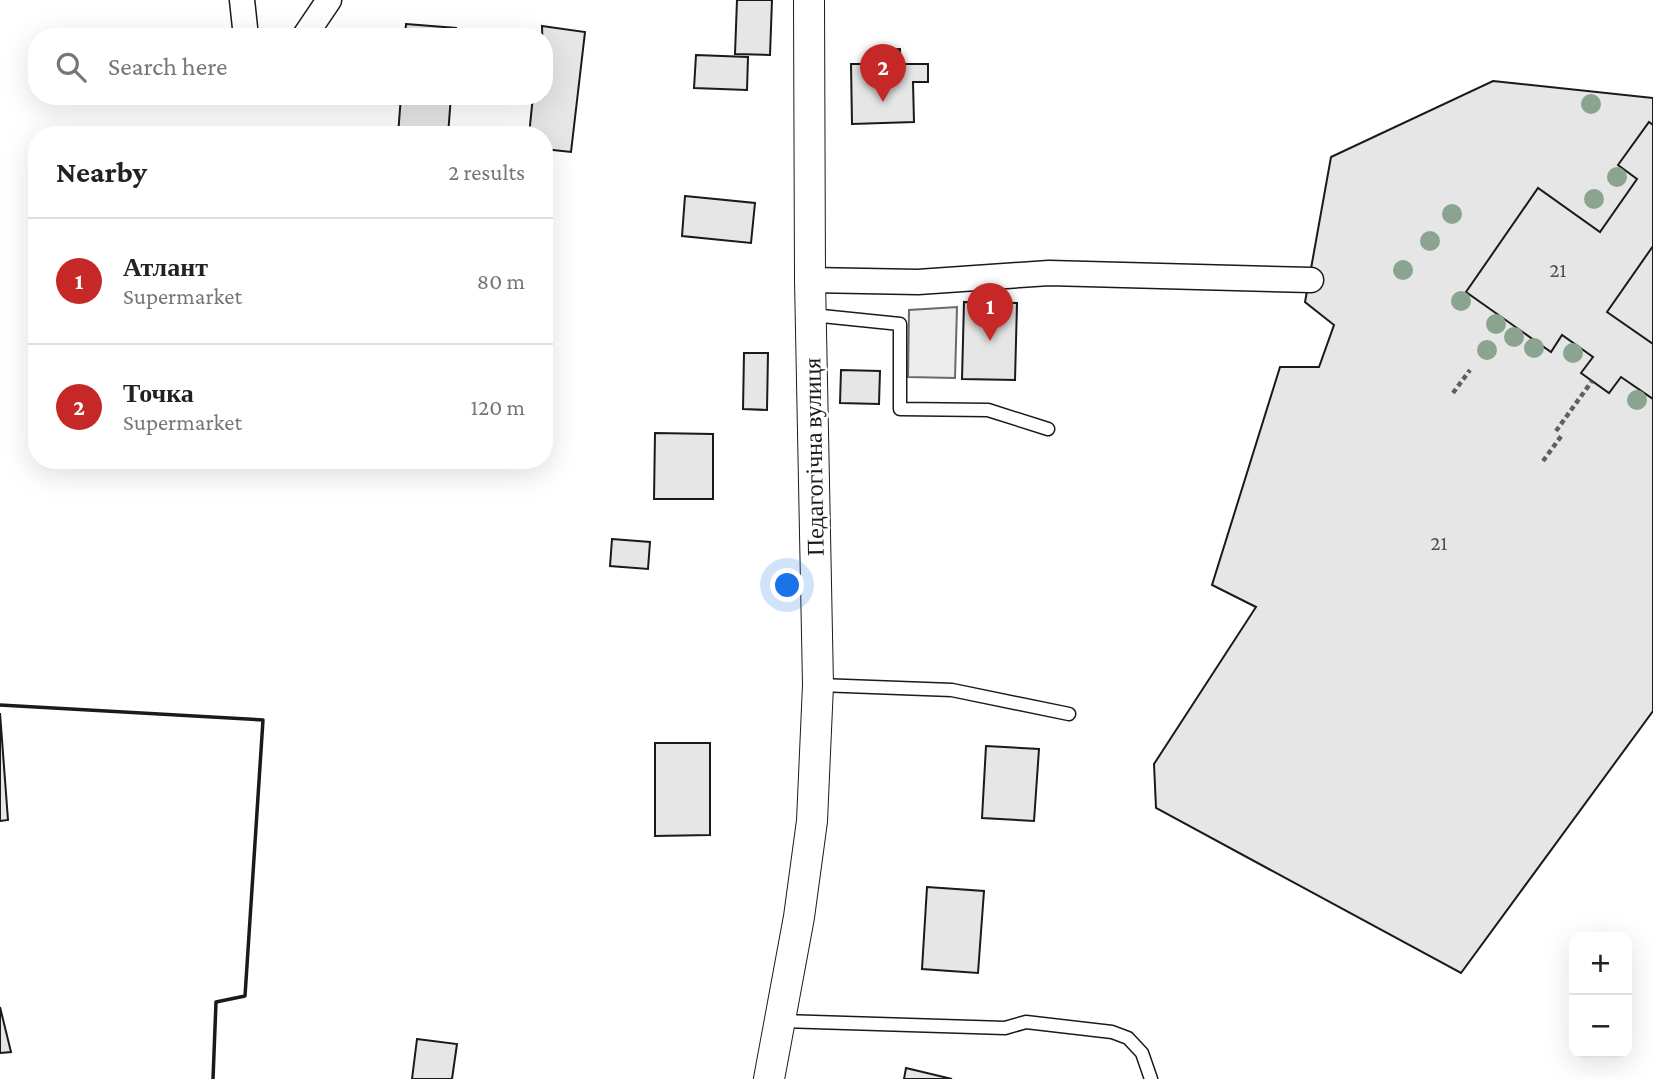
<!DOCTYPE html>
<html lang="en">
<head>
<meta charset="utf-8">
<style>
  body { margin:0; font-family:"Crimson Pro",serif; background:#f6f6f6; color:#222 }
  .controls { position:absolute; right:21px; bottom:21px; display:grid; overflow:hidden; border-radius:14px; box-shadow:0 7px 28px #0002 }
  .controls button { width:63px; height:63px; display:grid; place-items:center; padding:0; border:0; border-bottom:2px solid #e0e0e0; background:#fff; color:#222; font:35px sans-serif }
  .you { position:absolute; left:788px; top:586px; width:24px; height:24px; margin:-18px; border:5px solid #fff; border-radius:50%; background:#1a73e8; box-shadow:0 0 0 10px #1a73e833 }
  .badge { display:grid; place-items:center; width:46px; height:46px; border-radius:50%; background:#c62828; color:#fff; font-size:23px; font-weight:700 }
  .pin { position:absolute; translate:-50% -58px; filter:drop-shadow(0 2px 4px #0008) }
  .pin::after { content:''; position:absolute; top:37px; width:24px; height:21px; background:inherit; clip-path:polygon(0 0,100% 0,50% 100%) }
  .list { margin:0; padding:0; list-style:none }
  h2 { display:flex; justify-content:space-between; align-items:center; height:91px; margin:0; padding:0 28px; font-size:30px }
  h2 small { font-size:23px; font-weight:400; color:#767676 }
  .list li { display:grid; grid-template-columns:46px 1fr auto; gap:21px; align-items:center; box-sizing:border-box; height:126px; padding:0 28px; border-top:2px solid #e0e0e0 }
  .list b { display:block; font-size:26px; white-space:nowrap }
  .list p { margin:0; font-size:23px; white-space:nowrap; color:#767676 }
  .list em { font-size:23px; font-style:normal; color:#767676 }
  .icon { flex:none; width:38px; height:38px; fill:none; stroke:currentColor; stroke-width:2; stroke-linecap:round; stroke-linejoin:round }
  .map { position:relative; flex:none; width:1653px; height:1079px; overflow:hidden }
  .search { position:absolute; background:#fff; box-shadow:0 7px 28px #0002; left:28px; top:28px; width:525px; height:77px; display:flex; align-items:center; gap:18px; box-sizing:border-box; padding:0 24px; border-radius:28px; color:#767676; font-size:26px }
  .panel { position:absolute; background:#fff; box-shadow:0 7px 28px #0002; left:28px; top:126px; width:525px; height:343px; border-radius:28px }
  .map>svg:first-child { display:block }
</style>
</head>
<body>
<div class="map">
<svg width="1653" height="1079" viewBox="0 0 1653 1079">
  <rect width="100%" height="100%" fill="#fff"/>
  <path fill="#ededed" stroke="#6a6a6a" stroke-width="2" d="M957 307 955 378 908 377 909 310Z"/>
  <g fill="#e6e6e6" stroke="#1a1a1a" stroke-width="2">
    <path d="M737 0H772L770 55 735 54Z"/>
    <path d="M406 24 456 28 455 37H405Z"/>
    <path d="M542 26 585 32 571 152 544 149V135H529L533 96H544Z"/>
    <path d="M900 49V64H928V82H913L914 122 852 124 851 64H873V50Z"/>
    <path d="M696 55 748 57 747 90 694 88Z"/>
    <path d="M1493 81 1653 98V711L1461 973 1156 808 1154 764 1256 607 1212 585 1280 367H1319L1334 325 1305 302 1331 157Z"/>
    <path d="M401 96H451L448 135H398Z"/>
    <path d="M1649 122 1653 125V246L1607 312 1653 344V399L1621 377 1609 393 1581 373 1593 357 1562 335 1551 352 1466 292 1538 188 1600 232 1637 179 1618 165Z"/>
    <path d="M685 196 755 203 751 243 682 236Z"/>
    <path d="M964 302 1017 303 1015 380 962 379Z"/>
    <path d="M744 353H768L767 410 743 409Z"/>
    <path d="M841 370 880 371 879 404 840 403Z"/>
    <path d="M655 433 713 434V499H654Z"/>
    <path d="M612 539 650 542 648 569 610 566Z"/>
    <path d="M0 713 8 820 0 821Z"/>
    <path d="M655 743H710V835L655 836Z"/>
    <path d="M986 746 1039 749 1034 821 982 818Z"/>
    <path d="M927 887 984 891 978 973 922 969Z"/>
    <path d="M0 1007 11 1052 0 1053Z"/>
    <path d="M417 1039 457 1044 452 1079H412Z"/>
    <path d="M906 1068 952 1079H904Z"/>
  </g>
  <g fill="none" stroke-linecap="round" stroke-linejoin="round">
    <g stroke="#1a1a1a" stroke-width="15">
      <g id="service">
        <path d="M812 315 900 324V409L988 410 1048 429"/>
        <path d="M819 685 952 690 1069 714"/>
        <path d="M782 1021 1005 1028 1026 1022 1112 1032 1128 1038 1142 1053 1151 1079"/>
      </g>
    </g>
    <g stroke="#1a1a1a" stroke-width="27">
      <g id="minor">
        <path d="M242 0 246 37"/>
        <path d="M304 37 329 0"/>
        <path d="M810 280 918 282 1049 273 1311 280"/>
      </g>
    </g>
    <g stroke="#1a1a1a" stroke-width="32">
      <path id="tertiary" d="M769 1079 799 917 812 821 818 685 810 280 809 0"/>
    </g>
    <g stroke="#5f5f5f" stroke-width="4.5" stroke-dasharray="5 3.5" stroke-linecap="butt">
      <path d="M1453 393 1470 370"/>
      <path d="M1556 431 1592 381"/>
      <path d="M1543 461 1562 435"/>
    </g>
    <use href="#service" stroke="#fff" stroke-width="12"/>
    <use href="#minor" stroke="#fff" stroke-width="24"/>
    <use href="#tertiary" stroke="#fff" stroke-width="30"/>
    <path stroke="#1a1a1a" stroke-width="3.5" d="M0 705 263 720 245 996 216 1002 213 1079"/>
  </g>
  <g fill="#8aa48f">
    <circle cx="1591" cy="104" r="10"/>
    <circle cx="1617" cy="177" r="10"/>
    <circle cx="1594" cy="199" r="10"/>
    <circle cx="1452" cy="214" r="10"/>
    <circle cx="1430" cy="241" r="10"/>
    <circle cx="1403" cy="270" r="10"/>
    <circle cx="1461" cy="301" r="10"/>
    <circle cx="1496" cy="324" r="10"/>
    <circle cx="1514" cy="337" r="10"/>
    <circle cx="1534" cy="348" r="10"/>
    <circle cx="1487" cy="350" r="10"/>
    <circle cx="1573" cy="353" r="10"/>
    <circle cx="1637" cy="400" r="10"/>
  </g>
  <g text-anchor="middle" stroke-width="5" stroke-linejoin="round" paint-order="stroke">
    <g font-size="21" fill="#4d4d4d">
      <text x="1558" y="277">21</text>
      <text x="1439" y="550">21</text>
    </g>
    <g font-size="24" fill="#1a1a1a" stroke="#fff">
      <text transform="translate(814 457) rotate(-91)" y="8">Педагогічна вулиця</text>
    </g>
  </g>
</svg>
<div class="controls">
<button>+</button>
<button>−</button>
</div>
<div class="you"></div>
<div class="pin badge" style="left:990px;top:341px">1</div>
<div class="pin badge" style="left:883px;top:102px">2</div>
<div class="search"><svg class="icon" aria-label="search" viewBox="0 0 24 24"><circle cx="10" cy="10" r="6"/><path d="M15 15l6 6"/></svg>Search here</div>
<section class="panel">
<h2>Nearby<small>2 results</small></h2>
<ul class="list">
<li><span class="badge">1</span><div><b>Атлант</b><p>Supermarket</p></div><em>80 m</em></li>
<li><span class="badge">2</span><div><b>Точка</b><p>Supermarket</p></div><em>120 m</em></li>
</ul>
</section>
</div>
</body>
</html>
